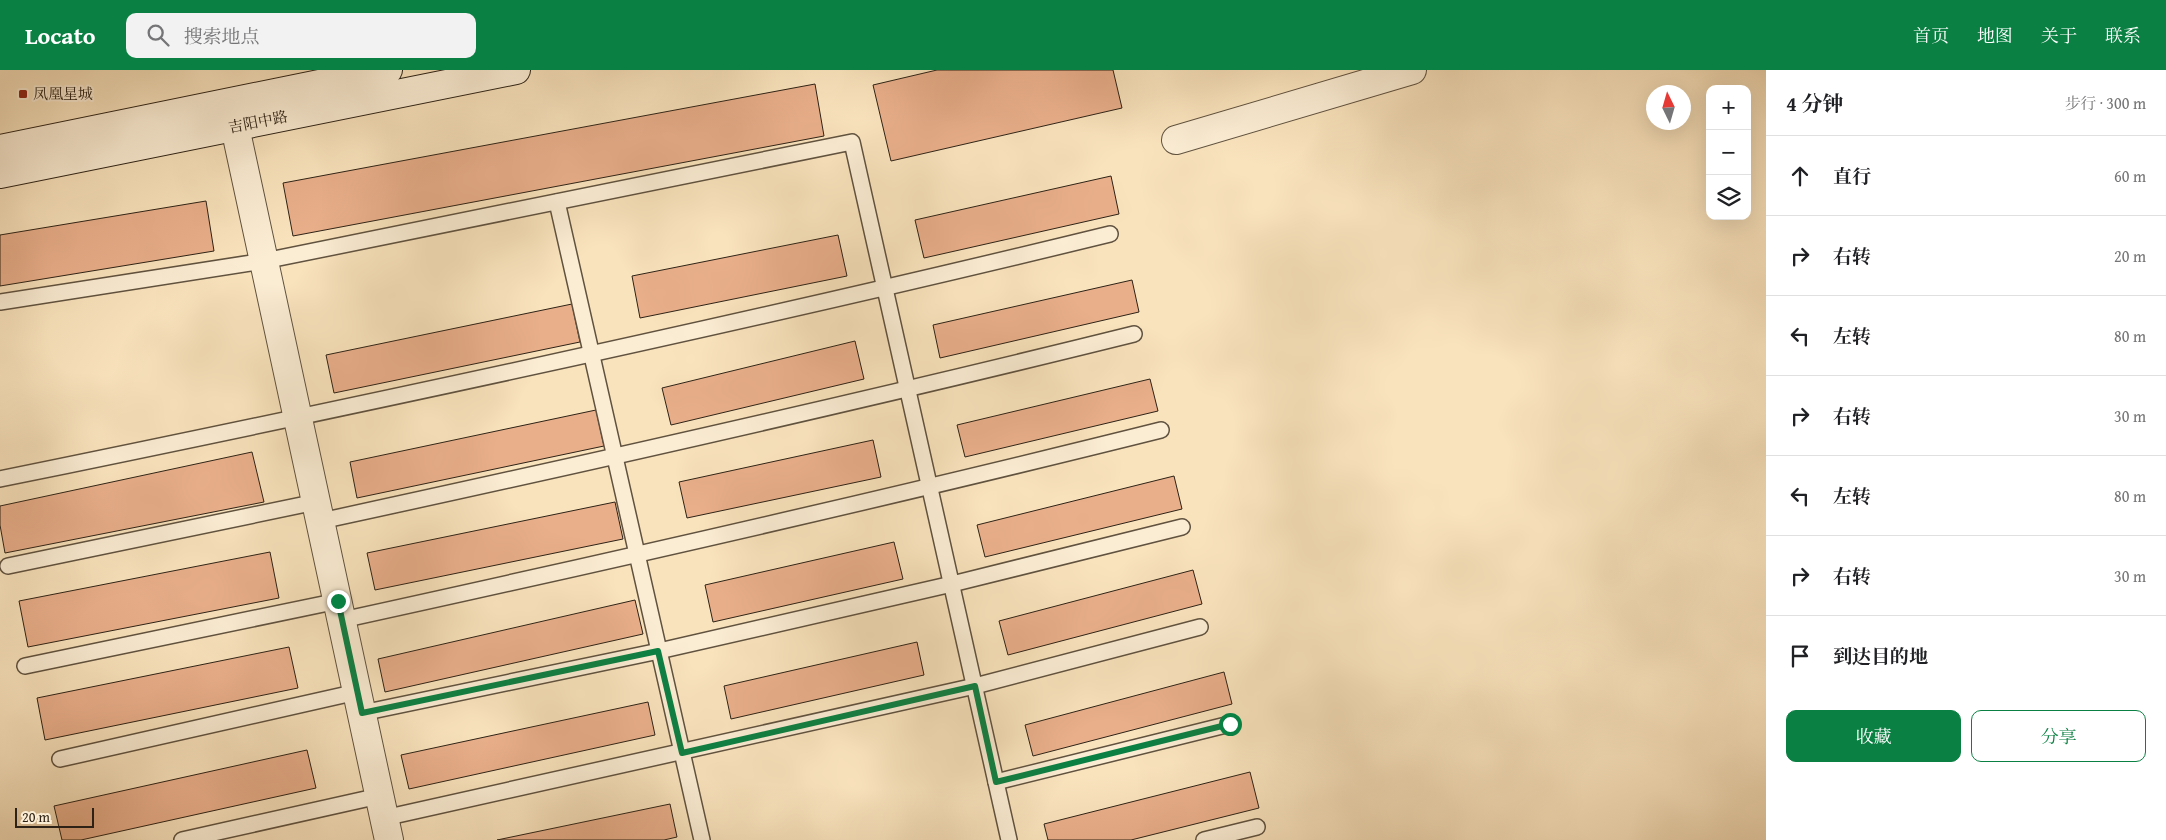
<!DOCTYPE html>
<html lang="zh">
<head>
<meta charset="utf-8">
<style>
  body { margin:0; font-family:"Gentium Book Plus","Noto Serif SC",serif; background:#f2f2f2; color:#202124 }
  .controls { position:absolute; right:15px; top:15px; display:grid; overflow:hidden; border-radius:10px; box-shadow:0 5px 20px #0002 }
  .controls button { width:45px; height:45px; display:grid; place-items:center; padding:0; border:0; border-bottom:1px solid #e0e0e0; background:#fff; color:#202124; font:25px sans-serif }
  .compass { position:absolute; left:1646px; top:15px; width:45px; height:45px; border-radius:50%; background:#fff; box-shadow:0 5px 20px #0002; rotate:355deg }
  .scale { position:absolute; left:15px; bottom:12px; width:79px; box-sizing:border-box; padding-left:5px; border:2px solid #2d2215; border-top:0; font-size:14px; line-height:18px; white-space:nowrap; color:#2d2215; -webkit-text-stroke:4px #fbedd4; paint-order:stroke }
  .stop { position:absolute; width:15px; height:15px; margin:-11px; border:4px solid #0b8043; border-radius:50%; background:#fff }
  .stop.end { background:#0b8043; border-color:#fff; box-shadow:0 1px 5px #0008 }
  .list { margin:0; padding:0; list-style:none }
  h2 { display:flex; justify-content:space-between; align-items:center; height:65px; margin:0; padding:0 20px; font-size:21px }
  h2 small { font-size:16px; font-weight:400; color:#757577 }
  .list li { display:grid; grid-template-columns:32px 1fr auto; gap:15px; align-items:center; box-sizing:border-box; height:80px; padding:0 20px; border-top:1px solid #e0e0e0 }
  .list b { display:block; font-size:19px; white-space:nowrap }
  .list em { font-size:16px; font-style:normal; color:#757577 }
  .actions { display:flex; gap:10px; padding:15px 20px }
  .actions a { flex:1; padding:11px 0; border:1px solid #0b8043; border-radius:10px; text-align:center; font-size:18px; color:#0b8043 }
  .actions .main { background:#0b8043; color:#fff }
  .icon { flex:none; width:28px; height:28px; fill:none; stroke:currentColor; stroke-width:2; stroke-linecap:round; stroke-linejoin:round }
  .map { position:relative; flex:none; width:1766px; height:770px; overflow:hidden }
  header { display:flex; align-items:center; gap:30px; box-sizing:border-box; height:70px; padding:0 25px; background:#0b8043; color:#fff }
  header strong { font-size:24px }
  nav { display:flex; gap:28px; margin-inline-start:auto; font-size:18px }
  .search { width:350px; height:45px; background:#f2f2f2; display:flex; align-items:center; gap:12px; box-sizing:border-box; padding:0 18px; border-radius:10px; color:#757577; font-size:19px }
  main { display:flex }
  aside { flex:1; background:#fff }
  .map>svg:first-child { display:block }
</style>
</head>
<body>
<header>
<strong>Locato</strong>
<div class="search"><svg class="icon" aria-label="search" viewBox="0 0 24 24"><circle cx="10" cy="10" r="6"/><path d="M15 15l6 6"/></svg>搜索地点</div>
<nav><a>首页</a><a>地图</a><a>关于</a><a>联系</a></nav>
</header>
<main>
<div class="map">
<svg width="1766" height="770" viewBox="0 0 1766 770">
  <rect width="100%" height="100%" fill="#f9e3bd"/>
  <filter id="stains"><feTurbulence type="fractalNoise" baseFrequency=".004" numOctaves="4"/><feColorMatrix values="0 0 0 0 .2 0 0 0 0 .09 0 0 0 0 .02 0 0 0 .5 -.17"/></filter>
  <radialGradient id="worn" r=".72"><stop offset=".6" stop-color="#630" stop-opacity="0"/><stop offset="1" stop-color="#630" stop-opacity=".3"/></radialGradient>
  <g fill="#e9af8b" stroke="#2d2215">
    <path d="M937 0H1113L1122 38 891 91 873 15Z"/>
    <path d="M815 14 824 66 293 166 283 113Z"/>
    <path d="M1111 106 1119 144 924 188 915 150Z"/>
    <path d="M206 131 214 181 0 216V165Z"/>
    <path d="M838 165 847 206 640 248 632 206Z"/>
    <path d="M1132 210 1139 242 940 288 933 255Z"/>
    <path d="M572 234 580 272 334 323 326 285Z"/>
    <path d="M855 271 864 309 671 355 662 318Z"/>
    <path d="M1150 309 1158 341 965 387 957 355Z"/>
    <path d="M596 340 604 376 357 428 350 392Z"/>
    <path d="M873 370 881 407 687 448 679 412Z"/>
    <path d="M252 382 264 432 5 483 0 455V436Z"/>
    <path d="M1174 406 1182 439 985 487 977 455Z"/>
    <path d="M615 432 623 469 375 520 367 483Z"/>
    <path d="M894 472 903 509 713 552 705 515Z"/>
    <path d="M270 482 279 528 28 577 19 531Z"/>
    <path d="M1193 500 1202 534 1008 585 999 551Z"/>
    <path d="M635 530 643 564 385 622 378 589Z"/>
    <path d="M917 572 924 605 731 649 724 616Z"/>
    <path d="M289 577 298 618 45 670 37 628Z"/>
    <path d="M1224 602 1232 634 1033 686 1025 655Z"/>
    <path d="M648 632 655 665 409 719 401 685Z"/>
    <path d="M307 680 316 718 81 770H62L54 736Z"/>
    <path d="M1250 702 1259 738 1131 770H1048L1044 754Z"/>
    <path d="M670 734 677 767 664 770H497Z"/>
  </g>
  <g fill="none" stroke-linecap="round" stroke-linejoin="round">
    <g stroke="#60523f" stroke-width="18">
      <g id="service">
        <path d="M557 132 702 770"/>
        <path d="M0 232 264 191 852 72 1009 770"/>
        <path d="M0 409C372 333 742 254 1110 164"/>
        <path d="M321 451C593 392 864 331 1134 264"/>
        <path d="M8 496 316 432"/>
        <path d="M342 550C616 490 889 428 1161 360"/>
        <path d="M25 596 338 531"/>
        <path d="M362 643 659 581 952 514 1182 457"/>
        <path d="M60 689 357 622"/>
        <path d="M996 712 1230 654"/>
        <path d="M384 748 975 616 1200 557"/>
        <path d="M182 770 379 726"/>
        <path d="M1204 770 1257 757"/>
      </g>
    </g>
    <g stroke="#60523f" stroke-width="30">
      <g id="minor">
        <path d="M230 34 389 770"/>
        <path d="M1176 70 1412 0"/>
      </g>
    </g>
    <g stroke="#2d2215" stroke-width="30">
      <g id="secondary">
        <path d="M0 79 388 0"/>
        <path d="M0 104 516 0"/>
      </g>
    </g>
    <use href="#service" stroke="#fbedd4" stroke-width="15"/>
    <use href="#minor" stroke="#fbedd4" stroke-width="28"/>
    <use href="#secondary" stroke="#fbedd4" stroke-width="28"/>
  </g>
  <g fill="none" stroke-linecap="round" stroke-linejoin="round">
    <path stroke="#0b8043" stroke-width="6" d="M338 531 362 643 658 581 682 683 975 616 996 712 1230 654"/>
  </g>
  <rect fill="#8f2418" stroke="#fbedd4" stroke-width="2" x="18" y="19" width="10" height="10" rx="2.5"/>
  <g text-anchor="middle" stroke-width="4" stroke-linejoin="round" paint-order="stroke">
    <g font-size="15" fill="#2d2215" stroke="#fbedd4" text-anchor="start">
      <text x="33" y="29">凤凰星城</text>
    </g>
    <g font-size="15" fill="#2d2215" stroke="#fbedd4">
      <text transform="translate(258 52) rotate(-11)" y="5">吉阳中路</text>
    </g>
  </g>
  <rect width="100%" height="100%" filter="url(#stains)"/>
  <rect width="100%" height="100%" fill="url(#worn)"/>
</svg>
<div class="controls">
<button>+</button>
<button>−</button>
<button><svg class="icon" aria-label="layers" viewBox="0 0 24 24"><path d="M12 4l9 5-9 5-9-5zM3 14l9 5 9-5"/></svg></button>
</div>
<svg class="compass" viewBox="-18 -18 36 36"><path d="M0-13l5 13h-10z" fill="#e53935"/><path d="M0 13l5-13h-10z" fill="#757577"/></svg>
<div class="scale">20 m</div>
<div class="stop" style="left:1230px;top:654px"></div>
<div class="stop end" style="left:338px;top:531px"></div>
</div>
<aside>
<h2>4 分钟<small>步行 · 300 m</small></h2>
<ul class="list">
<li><svg class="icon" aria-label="ahead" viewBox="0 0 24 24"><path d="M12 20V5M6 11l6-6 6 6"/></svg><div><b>直行</b></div><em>60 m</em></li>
<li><svg class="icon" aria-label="right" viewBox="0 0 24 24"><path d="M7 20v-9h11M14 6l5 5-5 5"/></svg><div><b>右转</b></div><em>20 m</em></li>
<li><svg class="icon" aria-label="left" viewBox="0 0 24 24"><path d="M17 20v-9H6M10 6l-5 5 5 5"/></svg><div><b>左转</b></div><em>80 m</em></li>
<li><svg class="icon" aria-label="right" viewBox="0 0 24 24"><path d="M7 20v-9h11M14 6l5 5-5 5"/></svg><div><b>右转</b></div><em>30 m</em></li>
<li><svg class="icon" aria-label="left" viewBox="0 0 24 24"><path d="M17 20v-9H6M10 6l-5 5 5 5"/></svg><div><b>左转</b></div><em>80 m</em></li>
<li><svg class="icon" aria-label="right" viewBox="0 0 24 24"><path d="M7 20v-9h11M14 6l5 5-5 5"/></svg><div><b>右转</b></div><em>30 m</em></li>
<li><svg class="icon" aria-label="arrive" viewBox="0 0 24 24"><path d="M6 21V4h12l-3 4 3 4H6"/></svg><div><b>到达目的地</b></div></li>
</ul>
<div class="actions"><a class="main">收藏</a><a>分享</a></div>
</aside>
</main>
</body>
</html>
